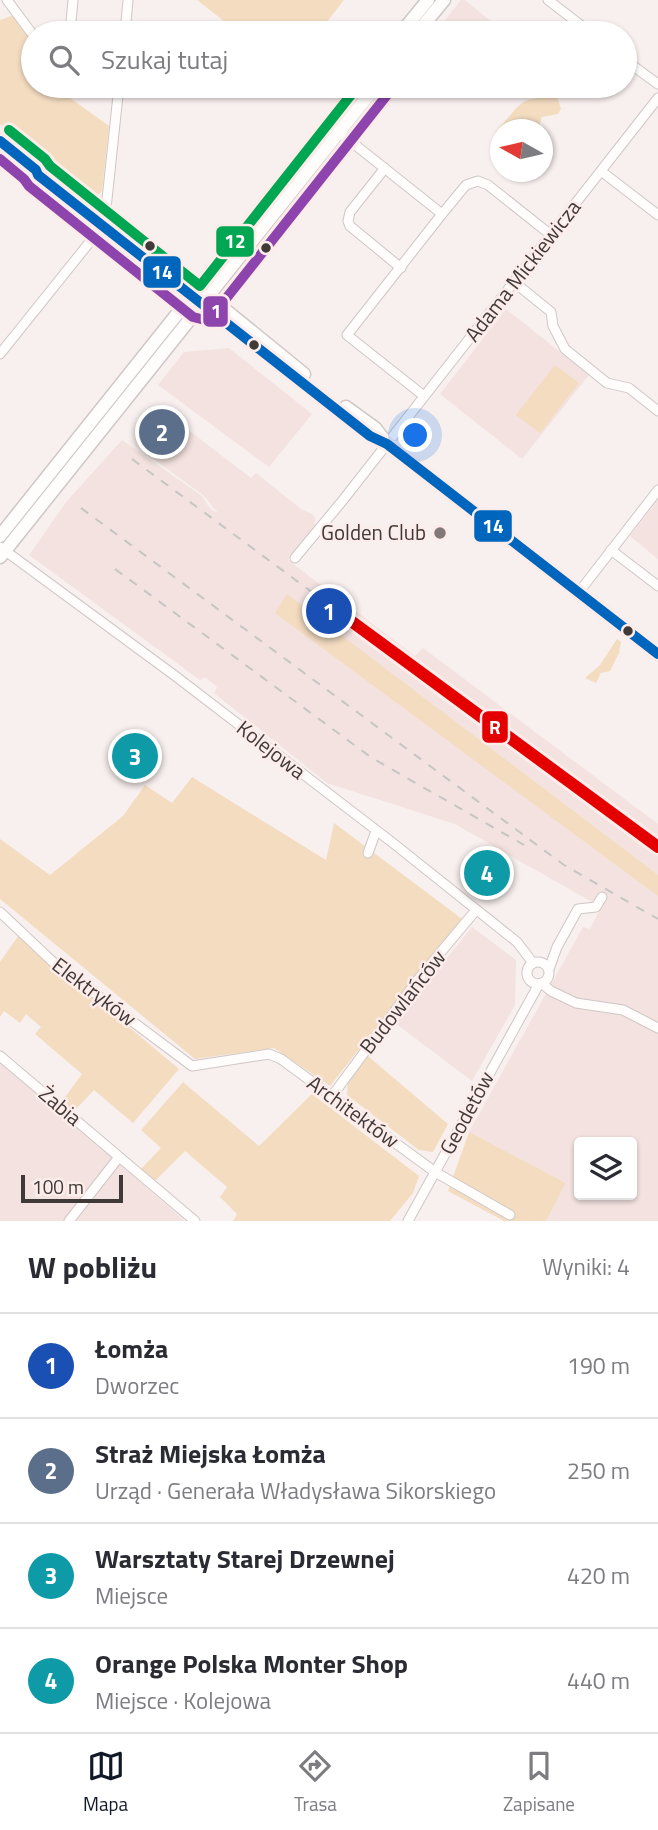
<!DOCTYPE html>
<html lang="pl">
<head>
<meta charset="utf-8">
<style>
  body { margin:0; font-family:"Titillium Web",sans-serif; background:#f2f2f3; color:#2b2b33 }
  .controls { position:absolute; right:21px; bottom:21px; display:grid; overflow:hidden; border-radius:7px; box-shadow:0 2px 5px #0004 }
  .controls button { width:63px; height:63px; display:grid; place-items:center; padding:0; border:0; border-bottom:2px solid #e1e1e2; background:#fff; color:#2b2b33; font:35px sans-serif }
  .compass { position:absolute; left:490px; top:119px; width:63px; height:63px; border-radius:50%; background:#fff; box-shadow:0 2px 5px #0004; rotate:278deg }
  .scale { position:absolute; left:21px; bottom:18px; width:102px; box-sizing:border-box; padding-left:7px; border:4px solid #3f3938; border-top:0; font-size:19px; line-height:24px; white-space:nowrap; color:#3f3938; -webkit-text-stroke:5px #fcecea; paint-order:stroke }
  .you { position:absolute; left:416px; top:436px; width:24px; height:24px; margin:-18px; border:5px solid #fff; border-radius:50%; background:#1a73e8; box-shadow:0 0 0 10px #1a73e833 }
  .badge { display:grid; place-items:center; width:46px; height:46px; border-radius:50%; background:#111827; color:#fff; font-size:23px; font-weight:700 }
  .pin { position:absolute; translate:-50% -50%; border:4px solid #fff; box-shadow:0 2px 7px #0006 }
  .list { margin:0; padding:0; list-style:none }
  h2 { display:flex; justify-content:space-between; align-items:center; height:91px; margin:0; padding:0 28px; font-size:30px }
  h2 small { font-size:23px; font-weight:400; color:#7c7c81 }
  .list li { display:grid; grid-template-columns:46px 1fr auto; gap:21px; align-items:center; box-sizing:border-box; height:105px; padding:0 28px; border-top:2px solid #e1e1e2 }
  .list b { display:block; font-size:26px; white-space:nowrap }
  .list p { margin:0; font-size:23px; white-space:nowrap; color:#7c7c81 }
  .list em { font-size:23px; font-style:normal; color:#7c7c81 }
  .icon { flex:none; width:38px; height:38px; fill:none; stroke:currentColor; stroke-width:2; stroke-linecap:round; stroke-linejoin:round }
  .map { position:relative; flex:none; width:658px; height:1221px; overflow:hidden }
  .search { position:absolute; background:#fff; box-shadow:0 2px 5px #0004; left:21px; right:21px; top:21px; height:77px; display:flex; align-items:center; gap:18px; box-sizing:border-box; padding:0 24px; border-radius:38px; color:#7c7c81; font-size:26px }
  .sheet { height:511px; background:#fff }
  nav { display:flex; justify-content:space-around; align-items:center; box-sizing:border-box; height:98px; border-top:2px solid #e1e1e2; background:#fff; font-size:19px; color:#7c7c81 }
  nav a { display:grid; justify-items:center; gap:4px }
  nav .on { color:#111827 }
  .map>svg:first-child { display:block }
</style>
</head>
<body>
<div class="map">
<svg width="658" height="1221" viewBox="0 0 658 1221">
  <rect width="100%" height="100%" fill="#f8f0ee"/>
  <g fill="#f3e2df" fill-rule="evenodd">
    <path d="M461 0H465L505 33H435Z"/>
    <path d="M506 309 589 375 522 459 440 394Z"/>
    <path d="M229 348 312 414 269 467 158 385 184 352Z"/>
    <path d="M170 416 251 478 256 473 301 509 312 514 315 518V526L288 560 415 656 423 648 658 824V1221H546L566 1183 469 1132 583 927 590 929 601 907 455 824 327 783 214 693 217 687 205 677 200 680 29 555 67 501 122 440 202 496 210 509 218 513 203 495 144 452ZM579 1142H632V1195H579Z"/>
    <path d="M658 500V559L630 536Z"/>
    <path d="M472 927 516 960 515 1005 472 1081 395 1023Z"/>
    <path d="M0 1061 3 1064 185 1221H0Z"/>
  </g>
  <g fill="#f4dcc1">
    <path d="M197 0H344L318 33H239Z"/>
    <path d="M14 15 33 41V86H56V88L109 126 102 191 95 198 0 124V20Z"/>
    <path d="M545 90H555L561 109 558 114 542 117 538 129 500 130V148C487 138 497 131 505 121 510 116 515 108 521 104 530 96 536 103 545 90Z"/>
    <path d="M555 365 579 383 540 433 516 415Z"/>
    <path d="M287 594 658 875V896L275 613Z"/>
    <path d="M617 639 621 642 619 653 610 671 601 673 596 683 585 678 600 665Z"/>
    <path d="M192 777 326 860 334 823 462 919 330 1086 274 1048 195 1059 0 899V839L50 875 123 816 145 785 172 803Z"/>
    <path d="M19 935 179 1069 133 1123 94 1090 74 1111 62 1101 82 1074 35 1034 41 1027 26 1014 20 1023 4 1011 0 1017V962Z"/>
    <path d="M363 1052 448 1124 433 1152 419 1150 347 1095 348 1074Z"/>
    <path d="M183 1082 259 1146 312 1094 419 1176 413 1193 390 1221H233L237 1214 220 1197 227 1187 185 1151 155 1181 141 1169 161 1148 141 1130Z"/>
    <path d="M469 1132 566 1183 546 1221H504L448 1191Z"/>
  </g>
  <g fill="none" stroke-linecap="round" stroke-linejoin="round">
    <g stroke="#cec7c6" stroke-width="11">
      <g id="minor">
        <path d="M7 0 33 35"/>
        <path d="M548 0 591 33"/>
        <path d="M70 33 73 0"/>
        <path d="M125 33 128 0"/>
        <path d="M625 60 658 84"/>
        <path d="M98 86 118 94"/>
        <path d="M338 127 339 132 442 214 466 185 478 181 488 185 551 235"/>
        <path d="M385 168 350 212 348 221 350 226 401 268"/>
        <path d="M601 171 658 215"/>
        <path d="M514 282 551 312 553 326 565 349 607 383 629 388 658 411"/>
        <path d="M0 354 97 233 105 218 119 86"/>
        <path d="M424 396 347 335 442 214"/>
        <path d="M0 547 174 675 393 843 517 942 533 963"/>
        <path d="M611 550 658 586"/>
        <path d="M295 558 343 500 658 98"/>
        <path d="M579 592 658 490"/>
        <path d="M368 853 376 831"/>
        <path d="M0 912 53 962 192 1066 269 1054 281 1059 435 1172 510 1215"/>
        <circle cx="538" cy="973" r="11"/>
        <path d="M549 969 557 947 578 909 596 907 602 897"/>
        <path d="M541 983 551 991 576 1003 623 1010 658 1028"/>
        <path d="M0 1056 195 1221"/>
        <path d="M332 1096 420 977 476 910"/>
        <path d="M69 1221 119 1157"/>
        <path d="M408 1221 539 984"/>
      </g>
    </g>
    <g stroke="#cec7c6" stroke-width="15">
      <g id="major">
        <path d="M401 33 428 0"/>
        <path d="M417 33 444 0"/>
        <path d="M0 141 36 170 41 171"/>
        <path d="M36 170 38 175 370 436 387 444 658 654"/>
        <path d="M101 215 181 274 304 374"/>
        <path d="M346 407 375 428 385 441"/>
        <path d="M0 536 359 86"/>
        <path d="M0 557 376 86"/>
      </g>
    </g>
    <use href="#minor" stroke="#fefdfc" stroke-width="9"/>
    <use href="#major" stroke="#fefdfc" stroke-width="12"/>
    <g stroke="#c7c5c4" stroke-width="2" stroke-dasharray="9 9" stroke-linecap="butt">
      <path d="M132 459 332 607"/>
      <path d="M81 508 564 865 658 919"/>
      <path d="M115 569 372 758 524 845"/>
    </g>
    <g stroke="#fcecea" stroke-width="16">
      <path id="bus-1" d="M0 141 36 170 38 175 370 436 387 444 658 654"/>
    </g>
    <g stroke="#fcecea" stroke-width="16">
      <path id="bus-2" d="M0 159 24 179 29 186 193 317 205 320 213 315 387 95"/>
    </g>
    <g stroke="#fcecea" stroke-width="16">
      <path id="bus-3" d="M9 130 45 159 50 166 200 286 358 86"/>
    </g>
    <use href="#bus-1" stroke="#0065bd" stroke-width="10"/>
    <use href="#bus-2" stroke="#8e44ad" stroke-width="10"/>
    <use href="#bus-3" stroke="#00a651" stroke-width="10"/>
    <g stroke="#fcecea" stroke-width="18">
      <path id="rail-1" d="M332 607 658 847"/>
    </g>
    <use href="#rail-1" stroke="#e50000" stroke-width="12"/>
  </g>
  <g fill="#3f3938" stroke="#fcecea" stroke-width="2.5">
    <circle cx="150" cy="246" r="6"/>
    <circle cx="266" cy="248" r="6"/>
    <circle cx="254" cy="345" r="6"/>
    <circle cx="628" cy="631" r="6"/>
  </g>
  <circle fill="#807978" stroke="#fcecea" stroke-width="2.5" cx="440" cy="533" r="7"/>
  <g text-anchor="middle" stroke-width="5" stroke-linejoin="round" paint-order="stroke">
    <g font-size="21" fill="#3f3938" stroke="#fcecea">
      <text transform="translate(523 271) rotate(-52)" y="7">Adama Mickiewicza</text>
      <text transform="translate(271 750) rotate(38)" y="7">Kolejowa</text>
      <text transform="translate(94 992) rotate(37)" y="7">Elektryków</text>
      <text transform="translate(403 1002) rotate(-52)" y="7">Budowlańców</text>
      <text transform="translate(60 1106) rotate(40)" y="7">Żabia</text>
      <text transform="translate(353 1112) rotate(36)" y="7">Architektów</text>
      <text transform="translate(467 1113) rotate(-62)" y="7">Geodetów</text>
    </g>
    <g font-size="21" fill="#3f3938" stroke="#fcecea" text-anchor="end">
      <text x="426" y="540">Golden Club</text>
    </g>
  </g>
  <g stroke="#fcecea" stroke-width="2.5">
    <rect x="215" y="225" width="40" height="33" rx="7" fill="#00a651"/>
    <rect x="142" y="255" width="40" height="34" rx="7" fill="#0065bd"/>
    <rect x="202" y="295" width="27" height="33" rx="7" fill="#8e44ad"/>
    <rect x="473" y="509" width="40" height="34" rx="7" fill="#0065bd"/>
    <rect x="481" y="710" width="28" height="34" rx="7" fill="#e50000"/>
  </g>
  <g font-size="19" text-anchor="middle" font-weight="bold" fill="#fff">
    <text x="235" y="248">12</text>
    <text x="162" y="279">14</text>
    <text x="216" y="318">1</text>
    <text x="493" y="533">14</text>
    <text x="495" y="734">R</text>
  </g>
</svg>
<div class="controls">
<button><svg class="icon" aria-label="layers" viewBox="0 0 24 24"><path d="M12 4l9 5-9 5-9-5zM3 14l9 5 9-5"/></svg></button>
</div>
<svg class="compass" viewBox="-18 -18 36 36"><path d="M0-13l5 13h-10z" fill="#e53935"/><path d="M0 13l5-13h-10z" fill="#7c7c81"/></svg>
<div class="scale">100 m</div>
<div class="you"></div>
<div class="pin badge" style="left:329px;top:611px;background:#1a4fb4">1</div>
<div class="pin badge" style="left:162px;top:432px;background:#5c6f8a">2</div>
<div class="pin badge" style="left:135px;top:756px;background:#0f9aa8">3</div>
<div class="pin badge" style="left:487px;top:873px;background:#0f9aa8">4</div>
<div class="search"><svg class="icon" aria-label="search" viewBox="0 0 24 24"><circle cx="10" cy="10" r="6"/><path d="M15 15l6 6"/></svg>Szukaj tutaj</div>
</div>
<section class="sheet">
<h2>W pobliżu<small>Wyniki: 4</small></h2>
<ul class="list">
<li><span class="badge" style="background:#1a4fb4">1</span><div><b>Łomża</b><p>Dworzec</p></div><em>190 m</em></li>
<li><span class="badge" style="background:#5c6f8a">2</span><div><b>Straż Miejska Łomża</b><p>Urząd · Generała Władysława Sikorskiego</p></div><em>250 m</em></li>
<li><span class="badge" style="background:#0f9aa8">3</span><div><b>Warsztaty Starej Drzewnej</b><p>Miejsce</p></div><em>420 m</em></li>
<li><span class="badge" style="background:#0f9aa8">4</span><div><b>Orange Polska Monter Shop</b><p>Miejsce · Kolejowa</p></div><em>440 m</em></li>
</ul>
</section>
<nav>
<a class="on"><svg class="icon" aria-label="map" viewBox="0 0 24 24"><path d="M3 6l6-2 6 2 6-2v14l-6 2-6-2-6 2zM9 4v14M15 6v14"/></svg>Mapa</a>
<a><svg class="icon" aria-label="directions" viewBox="0 0 24 24"><path d="M12 3l9 9-9 9-9-9zM9 14v-3h6M13 9l2 2-2 2"/></svg>Trasa</a>
<a><svg class="icon" aria-label="saved" viewBox="0 0 24 24"><path d="M7 4h10v16l-5-4-5 4z"/></svg>Zapisane</a>
</nav>
</body>
</html>
